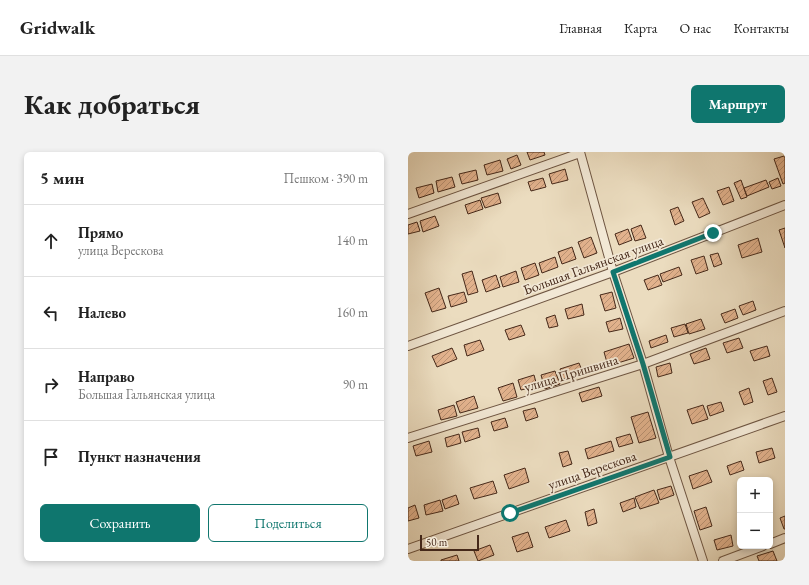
<!DOCTYPE html>
<html lang="ru">
<head>
<meta charset="utf-8">
<style>
  body { margin:0; font-family:"EB Garamond",serif; background:#f2f2f2; color:#222 }
  .controls { position:absolute; right:12px; bottom:12px; display:grid; overflow:hidden; border-radius:6px; box-shadow:0 2px 6px #0003 }
  .controls button { width:36px; height:36px; display:grid; place-items:center; padding:0; border:0; border-bottom:1px solid #e0e0e0; background:#fff; color:#222; font:20px sans-serif }
  .scale { position:absolute; left:12px; bottom:10px; width:59px; box-sizing:border-box; padding-left:4px; border:2px solid #452819; border-top:0; font-size:11px; line-height:14px; white-space:nowrap; color:#452819; -webkit-text-stroke:3px #f2e8d5; paint-order:stroke }
  .stop { position:absolute; width:12px; height:12px; margin:-9px; border:3px solid #0f766e; border-radius:50%; background:#fff }
  .stop.end { background:#0f766e; border-color:#fff; box-shadow:0 1px 4px #0008 }
  .list { margin:0; padding:0; list-style:none }
  h2 { display:flex; justify-content:space-between; align-items:center; height:52px; margin:0; padding:0 16px; font-size:17px }
  h2 small { font-size:13px; font-weight:400; color:#767676 }
  .list li { display:grid; grid-template-columns:26px 1fr auto; gap:12px; align-items:center; box-sizing:border-box; height:72px; padding:0 16px; border-top:1px solid #e0e0e0 }
  .list b { display:block; font-size:15px; white-space:nowrap }
  .list p { margin:0; font-size:13px; white-space:nowrap; color:#767676 }
  .list em { font-size:13px; font-style:normal; color:#767676 }
  .actions { display:flex; gap:8px; padding:12px 16px }
  .actions a { flex:1; padding:9px 0; border:1px solid #0f766e; border-radius:6px; text-align:center; font-size:14px; color:#0f766e }
  .actions .main { background:#0f766e; color:#fff }
  .icon { flex:none; width:22px; height:22px; fill:none; stroke:currentColor; stroke-width:2; stroke-linecap:round; stroke-linejoin:round }
  .map { position:relative; flex:none; width:377px; height:409px; overflow:hidden; border-radius:6px }
  header { display:flex; align-items:center; gap:24px; box-sizing:border-box; height:56px; padding:0 20px; background:#fff; border-bottom:1px solid #e0e0e0 }
  header strong { font-size:19px }
  nav { display:flex; gap:22px; margin-inline-start:auto; font-size:14px }
  .intro { display:flex; align-items:center; justify-content:space-between; box-sizing:border-box; height:96px; padding:0 24px }
  h1 { margin:0; font-size:28px }
  .button { padding:10px 18px; border-radius:6px; background:#0f766e; color:#fff; font-size:14px; font-weight:700 }
  main { display:flex; gap:24px; padding:0 24px }
  aside { flex:1; background:#fff; border-radius:6px; box-shadow:0 2px 6px #0003 }
  .map>svg:first-child { display:block }
</style>
</head>
<body>
<header>
<strong>Gridwalk</strong>
<nav><a>Главная</a><a>Карта</a><a>О нас</a><a>Контакты</a></nav>
</header>
<div class="intro"><h1>Как добраться</h1><a class="button">Маршрут</a></div>
<main>
<aside>
<h2>5 мин<small>Пешком · 390 m</small></h2>
<ul class="list">
<li><svg class="icon" aria-label="ahead" viewBox="0 0 24 24"><path d="M12 20V5M6 11l6-6 6 6"/></svg><div><b>Прямо</b><p>улица Верескова</p></div><em>140 m</em></li>
<li><svg class="icon" aria-label="left" viewBox="0 0 24 24"><path d="M17 20v-9H6M10 6l-5 5 5 5"/></svg><div><b>Налево</b></div><em>160 m</em></li>
<li><svg class="icon" aria-label="right" viewBox="0 0 24 24"><path d="M7 20v-9h11M14 6l5 5-5 5"/></svg><div><b>Направо</b><p>Большая Гальянская улица</p></div><em>90 m</em></li>
<li><svg class="icon" aria-label="arrive" viewBox="0 0 24 24"><path d="M6 21V4h12l-3 4 3 4H6"/></svg><div><b>Пункт назначения</b></div></li>
</ul>
<div class="actions"><a class="main">Сохранить</a><a>Поделиться</a></div>
</aside>
<div class="map">
<svg width="377" height="409" viewBox="0 0 377 409">
  <defs>
    <pattern id="building-hatch" width="6" height="6" patternUnits="userSpaceOnUse"><rect width="6" height="6" fill="#e2b28d"/><path d="M-1 1l2-2M0 6l6-6M5 7l2-2" fill="none" stroke="#b99172"/></pattern>
  </defs>
  <rect width="100%" height="100%" fill="#ebdcbf"/>
  <filter id="stains"><feTurbulence type="fractalNoise" baseFrequency=".005" numOctaves="4"/><feColorMatrix values="0 0 0 0 .2 0 0 0 0 .09 0 0 0 0 .02 0 0 0 .5 -.17"/></filter>
  <radialGradient id="worn" r=".72"><stop offset=".6" stop-color="#630" stop-opacity="0"/><stop offset="1" stop-color="#630" stop-opacity=".3"/></radialGradient>
  <g fill="url(#building-hatch)" stroke="#452819">
    <path d="M119 0H136L137 3 122 8Z"/>
    <path d="M109 3 113 13 103 17 99 7Z"/>
    <path d="M376 4 377 6V31L375 32 366 7Z"/>
    <path d="M92 8 95 19 79 23 76 13Z"/>
    <path d="M157 17 160 28 144 32 141 22Z"/>
    <path d="M68 18 70 28 54 32 51 22Z"/>
    <path d="M44 25 47 35 30 40 28 29Z"/>
    <path d="M135 26 138 35 123 39 120 30Z"/>
    <path d="M370 26 373 34 364 37 361 30Z"/>
    <path d="M333 28 339 45 333 47 326 31Z"/>
    <path d="M358 28 361 35 339 44 336 36Z"/>
    <path d="M24 32 26 41 11 46 8 36Z"/>
    <path d="M321 35 326 49 315 53 309 39Z"/>
    <path d="M90 41 93 51 77 56 73 46Z"/>
    <path d="M295 46 302 61 291 66 284 50Z"/>
    <path d="M72 48 75 57 60 62 57 53Z"/>
    <path d="M270 55 276 69 267 73 262 58Z"/>
    <path d="M27 64 31 74 15 80 12 69Z"/>
    <path d="M9 70 12 79 0 82V73Z"/>
    <path d="M233 73 238 86 227 89 223 77Z"/>
    <path d="M377 76V96L371 78Z"/>
    <path d="M220 77 224 88 211 93 207 82Z"/>
    <path d="M183 85 189 101 176 106 170 90Z"/>
    <path d="M350 86 354 100 334 106 330 93Z"/>
    <path d="M164 95 168 107 154 112 150 100Z"/>
    <path d="M310 101 314 112 306 115 302 103Z"/>
    <path d="M296 104 300 118 288 122 283 108Z"/>
    <path d="M147 105 150 115 134 121 131 111Z"/>
    <path d="M127 111 131 123 117 128 113 116Z"/>
    <path d="M271 115 274 123 255 130 252 122Z"/>
    <path d="M64 119 70 140 60 143 54 122Z"/>
    <path d="M108 119 111 130 95 135 92 125Z"/>
    <path d="M88 123 92 135 78 140 74 128Z"/>
    <path d="M250 123 254 133 240 138 236 128Z"/>
    <path d="M31 136 38 156 24 160 17 141Z"/>
    <path d="M56 140 59 150 43 155 40 144Z"/>
    <path d="M204 140 208 156 197 159 192 143Z"/>
    <path d="M345 149 348 158 335 163 331 154Z"/>
    <path d="M174 152 176 163 160 167 157 157Z"/>
    <path d="M327 157 330 166 317 171 313 162Z"/>
    <path d="M147 163 150 174 141 176 138 166Z"/>
    <path d="M212 166 215 177 201 180 198 170Z"/>
    <path d="M293 167 297 177 281 182 278 172Z"/>
    <path d="M277 172 280 181 266 185 263 176Z"/>
    <path d="M113 173 117 183 101 188 97 178Z"/>
    <path d="M258 183 260 190 243 196 241 189Z"/>
    <path d="M331 186 335 196 319 201 315 191Z"/>
    <path d="M72 188 76 198 59 204 56 193Z"/>
    <path d="M221 192 226 206 200 214 196 200Z"/>
    <path d="M359 194 362 204 346 209 342 199Z"/>
    <path d="M44 196 49 207 29 215 24 204Z"/>
    <path d="M298 196 302 207 286 212 282 202Z"/>
    <path d="M171 211 175 221 155 227 152 217Z"/>
    <path d="M262 211 264 221 250 225 248 215Z"/>
    <path d="M147 219 152 232 137 237 133 223Z"/>
    <path d="M126 223 129 234 113 238 110 228Z"/>
    <path d="M364 226 369 240 360 243 355 229Z"/>
    <path d="M105 231 109 245 95 249 90 236Z"/>
    <path d="M191 235 194 244 174 250 171 241Z"/>
    <path d="M341 236 345 250 336 253 331 240Z"/>
    <path d="M66 244 70 256 52 261 48 250Z"/>
    <path d="M313 250 316 259 302 264 299 254Z"/>
    <path d="M46 253 49 264 33 268 30 258Z"/>
    <path d="M295 253 300 267 284 272 279 258Z"/>
    <path d="M127 256 130 265 118 269 115 259Z"/>
    <path d="M240 260 248 286 231 291 223 265Z"/>
    <path d="M97 266 100 275 86 279 83 270Z"/>
    <path d="M70 276 72 285 57 290 54 280Z"/>
    <path d="M51 282 53 291 39 295 37 286Z"/>
    <path d="M222 282 225 291 211 295 208 286Z"/>
    <path d="M21 289 24 300 8 304 5 294Z"/>
    <path d="M203 289 206 299 180 307 177 297Z"/>
    <path d="M364 296 367 306 351 311 348 300Z"/>
    <path d="M160 299 164 312 155 315 151 301Z"/>
    <path d="M333 309 336 318 322 323 319 314Z"/>
    <path d="M117 316 121 330 101 337 96 323Z"/>
    <path d="M299 318 304 330 285 337 281 324Z"/>
    <path d="M85 329 89 341 66 347 62 336Z"/>
    <path d="M263 334 266 343 252 348 249 338Z"/>
    <path d="M246 338 251 351 232 357 227 345Z"/>
    <path d="M48 343 51 352 37 357 34 348Z"/>
    <path d="M226 346 228 355 215 360 212 351Z"/>
    <path d="M32 348 35 359 18 363 16 353Z"/>
    <path d="M7 353 11 366 0 369V356Z"/>
    <path d="M298 355 304 374 292 378 286 359Z"/>
    <path d="M186 357 189 371 180 374 177 360Z"/>
    <path d="M377 364V377H376L372 366Z"/>
    <path d="M158 368 162 379 141 386 137 375Z"/>
    <path d="M120 380 125 395 109 400 104 385Z"/>
    <path d="M323 383 325 394 309 398 306 388Z"/>
    <path d="M82 393 86 403 70 409 66 399Z"/>
    <path d="M365 399 369 409H351L349 404Z"/>
    <path d="M49 403 51 409H33V408Z"/>
  </g>
  <g fill="none" stroke-linecap="round" stroke-linejoin="round">
    <g stroke="#6e5542" stroke-width="10">
      <g id="street">
        <path d="M172 0 205 120 235 212 261 305 295 409"/>
        <path d="M0 62 172 1"/>
        <path d="M0 194 205 120 377 53"/>
        <path d="M0 286 235 212 377 159"/>
        <path d="M362 392 377 386"/>
        <path d="M0 397 377 264"/>
        <path d="M315 409 355 394"/>
      </g>
    </g>
    <use href="#street" stroke="#f2e8d5" stroke-width="8"/>
  </g>
  <g fill="none" stroke-linecap="round" stroke-linejoin="round">
    <path stroke="#0f766e" stroke-width="5" d="M102 361 262 305 235 212 205 120 305 81"/>
  </g>
  <g text-anchor="middle" stroke-width="3.5" stroke-linejoin="round" paint-order="stroke">
    <g font-size="14" fill="#452819" stroke="#f2e8d5">
      <text transform="translate(185 113) rotate(-20)" y="5">Большая Гальянская улица</text>
      <text transform="translate(163 221) rotate(-17)" y="5">улица Пришвина</text>
      <text transform="translate(184 318) rotate(-19)" y="5">улица Верескова</text>
    </g>
  </g>
  <rect width="100%" height="100%" filter="url(#stains)"/>
  <rect width="100%" height="100%" fill="url(#worn)"/>
</svg>
<div class="controls">
<button>+</button>
<button>−</button>
</div>
<div class="scale">50 m</div>
<div class="stop" style="left:102px;top:361px"></div>
<div class="stop end" style="left:305px;top:81px"></div>
</div>
</main>
</body>
</html>
